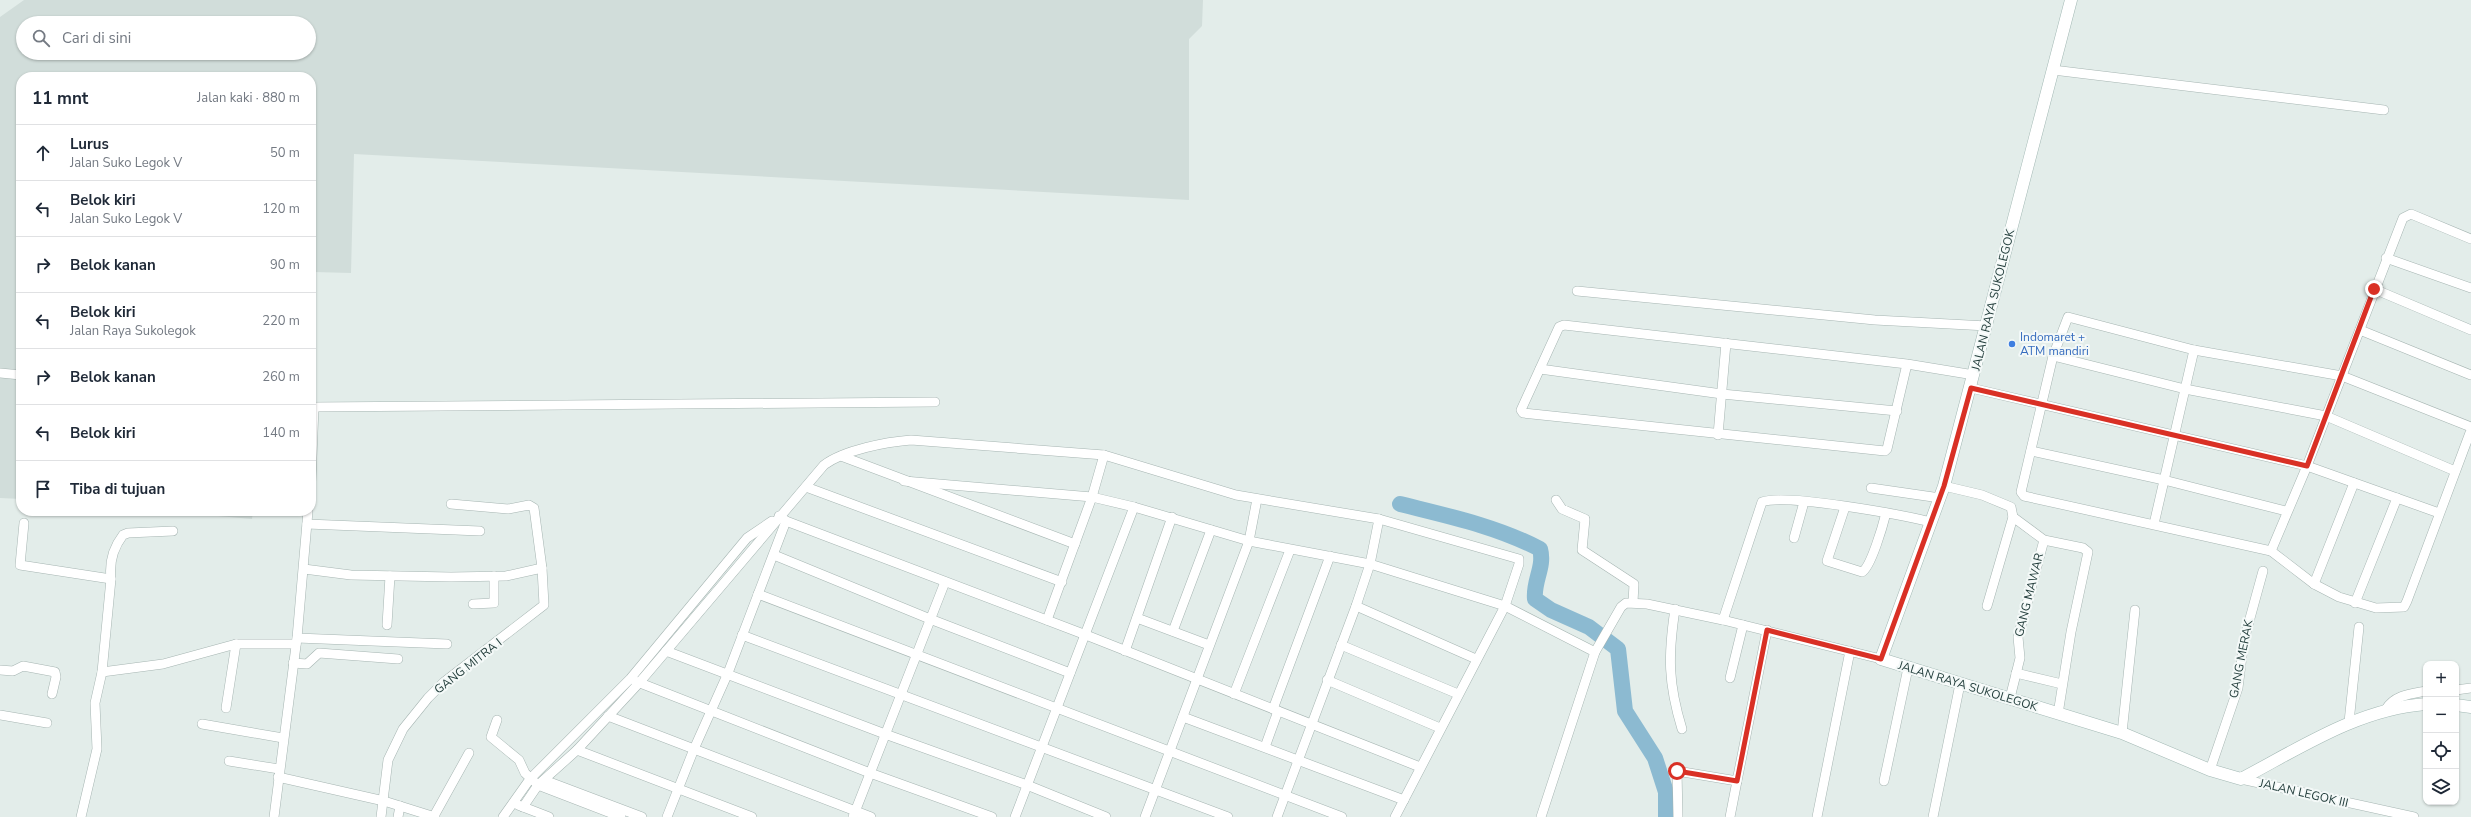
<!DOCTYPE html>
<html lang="id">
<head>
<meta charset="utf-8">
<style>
  body { margin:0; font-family:"Nunito Sans",sans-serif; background:#f6f6f7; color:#1f2937 }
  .controls { position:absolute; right:12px; bottom:12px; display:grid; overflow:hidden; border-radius:8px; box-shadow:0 1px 3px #0004 }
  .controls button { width:36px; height:36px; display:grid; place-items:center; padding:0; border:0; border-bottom:1px solid #e0e1e3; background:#fff; color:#1f2937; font:20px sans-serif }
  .stop { position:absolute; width:12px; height:12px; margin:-9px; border:3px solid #d93025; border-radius:50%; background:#fff }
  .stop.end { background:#d93025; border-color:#fff; box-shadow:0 1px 4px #0008 }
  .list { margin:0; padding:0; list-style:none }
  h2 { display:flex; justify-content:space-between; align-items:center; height:52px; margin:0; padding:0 16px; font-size:17px }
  h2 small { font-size:13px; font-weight:400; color:#747a83 }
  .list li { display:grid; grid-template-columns:26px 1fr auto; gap:12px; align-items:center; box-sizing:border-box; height:56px; padding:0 16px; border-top:1px solid #e0e1e3 }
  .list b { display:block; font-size:15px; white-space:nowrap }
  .list p { margin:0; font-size:13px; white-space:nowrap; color:#747a83 }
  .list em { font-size:13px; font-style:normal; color:#747a83 }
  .icon { flex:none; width:22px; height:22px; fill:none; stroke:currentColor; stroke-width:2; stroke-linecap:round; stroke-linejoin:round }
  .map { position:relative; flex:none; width:2471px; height:817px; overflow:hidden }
  .search { position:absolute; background:#fff; box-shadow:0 1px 3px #0004; left:16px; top:16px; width:300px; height:44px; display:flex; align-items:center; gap:10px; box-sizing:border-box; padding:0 14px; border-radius:22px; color:#747a83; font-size:15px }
  .panel { position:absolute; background:#fff; box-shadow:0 1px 3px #0004; left:16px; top:72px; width:300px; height:444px; border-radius:16px }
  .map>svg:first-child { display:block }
</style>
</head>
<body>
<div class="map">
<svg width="2471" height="817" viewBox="0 0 2471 817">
  <rect width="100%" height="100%" fill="#e3edea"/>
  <g fill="#d1ddda" fill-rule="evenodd">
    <path d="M24 0H1203L1202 26 1189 39V200L354 154 351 273 314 272 311 295V77H21V499L0 498V17ZM23 23H309V53H23Z"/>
    <path d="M161 511H253L252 519Z"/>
  </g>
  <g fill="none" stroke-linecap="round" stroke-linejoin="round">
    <path stroke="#8cbad1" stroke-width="16" d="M1400 504C1448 516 1496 526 1540 549 1545 567 1533 581 1535 599L1551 610 1589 627 1618 649 1625 711 1655 758 1666 792V817"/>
    <g stroke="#a6b5b2" stroke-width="10">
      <g id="street">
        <path d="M2053 70 2384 110"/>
        <path d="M2386 258 2471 288"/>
        <path d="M2374 289 2471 330"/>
        <path d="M1577 291 1875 320 1987 326"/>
        <path d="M2360 330 2471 375"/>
        <path d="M2053 356 2185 389 2326 416 2455 471"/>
        <path d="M1907 364 1887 449 1885 451 1523 413 1521 410 1559 327 1564 325 1907 364 1974 375"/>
        <path d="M1540 369 1722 394 1897 411"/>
        <path d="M0 373 21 375"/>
        <path d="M1971 388 2307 466 2439 513"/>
        <path d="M311 407 935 402"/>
        <path d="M2471 427 2342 376 2194 350 2068 317 2053 356 2021 492 2024 496 2271 551 2314 584 2339 597 2376 608 2404 607 2407 601 2471 430"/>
        <path d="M1718 435 1726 343"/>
        <path d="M2031 451 2164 480 2286 511"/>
        <path d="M841 456 1075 544"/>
        <path d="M904 481 1092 497 1134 507 1249 541 1370 564 1505 606 1595 652"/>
        <path d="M311 482 314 407"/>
        <path d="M1944 486 1982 495 2011 507 2013 517"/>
        <path d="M806 487 1062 582"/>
        <path d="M1871 488 1940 498"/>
        <path d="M1556 500 1562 509 1585 519 1582 550 1634 584 1633 602"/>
        <path d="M1845 507 1827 561 1862 572C1871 567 1883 525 1886 513"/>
        <path d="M779 516 786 521 1086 635 1420 767"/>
        <path d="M24 523 20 565 111 579"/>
        <path d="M307 524 480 531"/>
        <path d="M2154 524 2194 350"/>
        <path d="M1794 538 1804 502"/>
        <path d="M2271 551 2307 466 2403 218 2411 214 2471 239"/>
        <path d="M774 555 930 619 1070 673"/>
        <path d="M304 569 351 575 451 577 506 576 542 568"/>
        <path d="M2314 584 2354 483"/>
        <path d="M758 594 1342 817"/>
        <path d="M2355 603 2397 498"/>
        <path d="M473 604 494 603V576"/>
        <path d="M1356 606 1476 659"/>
        <path d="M1987 606 2013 517 2044 540 2083 548 2088 552 2071 632 2058 714"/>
        <path d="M1675 609C1668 656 1668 683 1682 729"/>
        <path d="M1137 618 1209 645"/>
        <path d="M1047 620 1092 497 1104 455"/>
        <path d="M1723 620 1762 502C1784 493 1903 515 1931 522"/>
        <path d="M387 625 390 576"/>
        <path d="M1173 631 1211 530"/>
        <path d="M742 635 1228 817"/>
        <path d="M297 638 447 644"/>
        <path d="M1341 645 1458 694"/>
        <path d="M666 651 885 734 1027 785 1106 817"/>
        <path d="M1125 651 1172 517"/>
        <path d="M293 663 307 664 319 653 398 659"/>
        <path d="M0 670 13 671 23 666 55 672 56 677 52 694"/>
        <path d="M102 672 163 664 236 644H296"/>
        <path d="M2016 673 2062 684"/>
        <path d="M1730 678 1743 625"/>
        <path d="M1327 680 1440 728"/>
        <path d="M635 681 870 773 992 817"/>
        <path d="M2456 690 2471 688"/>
        <path d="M1234 694 1290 550"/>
        <path d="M2010 698 2020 658 2018 637 2044 540"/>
        <path d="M226 708 236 644"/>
        <path d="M1273 709 1330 556"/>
        <path d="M2386 709C2395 695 2410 694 2426 691"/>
        <path d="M0 715 47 723"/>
        <path d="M608 716 871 817"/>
        <path d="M1183 717 1404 800"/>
        <path d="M497 720 491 737 519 760 525 773 538 785 621 817"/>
        <path d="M2349 722 2359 627"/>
        <path d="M202 724 283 738"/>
        <path d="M2122 733 2135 610"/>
        <path d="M1265 747 1278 711"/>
        <path d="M577 750 752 817"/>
        <path d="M229 761 279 769"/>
        <path d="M2210 770 2238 688 2244 640 2263 571"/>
        <path d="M278 777 384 801 435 817"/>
        <path d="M2241 779 2414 817"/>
        <path d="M544 780 642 817"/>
        <path d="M1884 781 1908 668"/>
        <path d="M518 805 549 817"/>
        <path d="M523 807 538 785 577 750 639 683 824 465C844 450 886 442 911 440L1104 455 1236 495 1379 519 1519 559V564L1505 606 1395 817"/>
        <path d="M434 816 469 753"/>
        <path d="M81 817 97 749 95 703 102 672 111 579C109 562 113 548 123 535L128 533 173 531"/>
        <path d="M274 817 297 638 308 511"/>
        <path d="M381 817 388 760 403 729 428 698 444 682 544 605 542 568 534 508 529 505 508 509 451 504"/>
        <path d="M398 817 400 806"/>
        <path d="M503 817 530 779 630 679 747 538 772 521"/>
        <path d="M667 817 694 749 728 673 786 521"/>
        <path d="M853 817 945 582"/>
        <path d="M1015 817 1134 507"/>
        <path d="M1145 817 1249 541 1257 499"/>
        <path d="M1277 817 1356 606 1370 564 1379 519"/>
        <path d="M1541 817 1595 652 1621 607 1626 603 1647 604 1723 620 1881 659"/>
        <path d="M1678 817 1677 771 1737 781 1767 630"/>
        <path d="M1730 817 1737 781"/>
        <path d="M1817 817 1850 651"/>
        <path d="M1933 817 1960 684"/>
      </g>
    </g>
    <g stroke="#a2b8b4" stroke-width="13">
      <g id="secondary">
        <path d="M2071 0 1944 486 1881 659 2122 733 2210 770 2241 779C2300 748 2358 709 2426 704"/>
        <path d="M2456 705 2471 707"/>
      </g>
    </g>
    <use href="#street" stroke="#fff" stroke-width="9"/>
    <use href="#secondary" stroke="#fff" stroke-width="12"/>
  </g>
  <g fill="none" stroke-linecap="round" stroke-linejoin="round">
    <path stroke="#d93025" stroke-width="5" d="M1677 771 1737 781 1767 630 1881 659 1944 486 1971 388 2307 466 2374 289"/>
  </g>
  <circle fill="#3f7fe0" stroke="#f4f9f8" stroke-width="1.5" cx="2012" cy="344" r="4"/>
  <g text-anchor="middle" stroke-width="4" stroke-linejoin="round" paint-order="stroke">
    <g font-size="12" fill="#233e3c" stroke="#f4f9f8">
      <text transform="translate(1993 300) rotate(-76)" y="4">JALAN RAYA SUKOLEGOK</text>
      <text transform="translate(2029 595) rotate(-76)" y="4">GANG MAWAR</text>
      <text transform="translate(2241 659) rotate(-79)" y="4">GANG MERAK</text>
      <text transform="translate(468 666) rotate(-38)" y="4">GANG MITRA I</text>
      <text transform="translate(1968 686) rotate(17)" y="4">JALAN RAYA SUKOLEGOK</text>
      <text transform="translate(2304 793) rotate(13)" y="4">JALAN LEGOK III</text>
    </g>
    <g font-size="12" fill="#366cbe" stroke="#f4f9f8" text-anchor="start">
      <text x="2020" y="341">Indomaret +<tspan x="2020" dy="14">ATM mandiri</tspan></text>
    </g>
  </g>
</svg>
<div class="controls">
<button>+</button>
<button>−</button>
<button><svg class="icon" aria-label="locate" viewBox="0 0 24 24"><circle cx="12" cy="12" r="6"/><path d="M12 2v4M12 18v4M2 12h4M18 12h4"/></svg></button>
<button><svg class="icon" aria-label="layers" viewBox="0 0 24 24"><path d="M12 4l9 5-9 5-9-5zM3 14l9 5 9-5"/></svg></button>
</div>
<div class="stop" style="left:1677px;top:771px"></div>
<div class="stop end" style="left:2374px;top:289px"></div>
<div class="search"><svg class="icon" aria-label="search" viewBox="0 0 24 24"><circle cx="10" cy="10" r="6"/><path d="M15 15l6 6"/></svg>Cari di sini</div>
<section class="panel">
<h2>11 mnt<small>Jalan kaki · 880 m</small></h2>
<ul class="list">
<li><svg class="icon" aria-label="ahead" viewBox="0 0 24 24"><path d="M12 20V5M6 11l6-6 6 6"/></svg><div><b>Lurus</b><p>Jalan Suko Legok V</p></div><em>50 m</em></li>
<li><svg class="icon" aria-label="left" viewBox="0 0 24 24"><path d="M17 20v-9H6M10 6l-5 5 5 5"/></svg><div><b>Belok kiri</b><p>Jalan Suko Legok V</p></div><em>120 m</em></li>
<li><svg class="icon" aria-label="right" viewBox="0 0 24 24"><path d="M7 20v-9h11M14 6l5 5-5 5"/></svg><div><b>Belok kanan</b></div><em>90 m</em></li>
<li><svg class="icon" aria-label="left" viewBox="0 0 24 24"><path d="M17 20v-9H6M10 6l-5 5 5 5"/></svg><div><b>Belok kiri</b><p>Jalan Raya Sukolegok</p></div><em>220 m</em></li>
<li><svg class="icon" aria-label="right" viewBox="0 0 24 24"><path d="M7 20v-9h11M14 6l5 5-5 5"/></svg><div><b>Belok kanan</b></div><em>260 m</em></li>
<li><svg class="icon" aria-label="left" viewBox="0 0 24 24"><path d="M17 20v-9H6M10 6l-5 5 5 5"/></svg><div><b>Belok kiri</b></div><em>140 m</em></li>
<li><svg class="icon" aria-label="arrive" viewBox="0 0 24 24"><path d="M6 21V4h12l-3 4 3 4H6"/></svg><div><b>Tiba di tujuan</b></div></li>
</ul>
</section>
</div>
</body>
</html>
